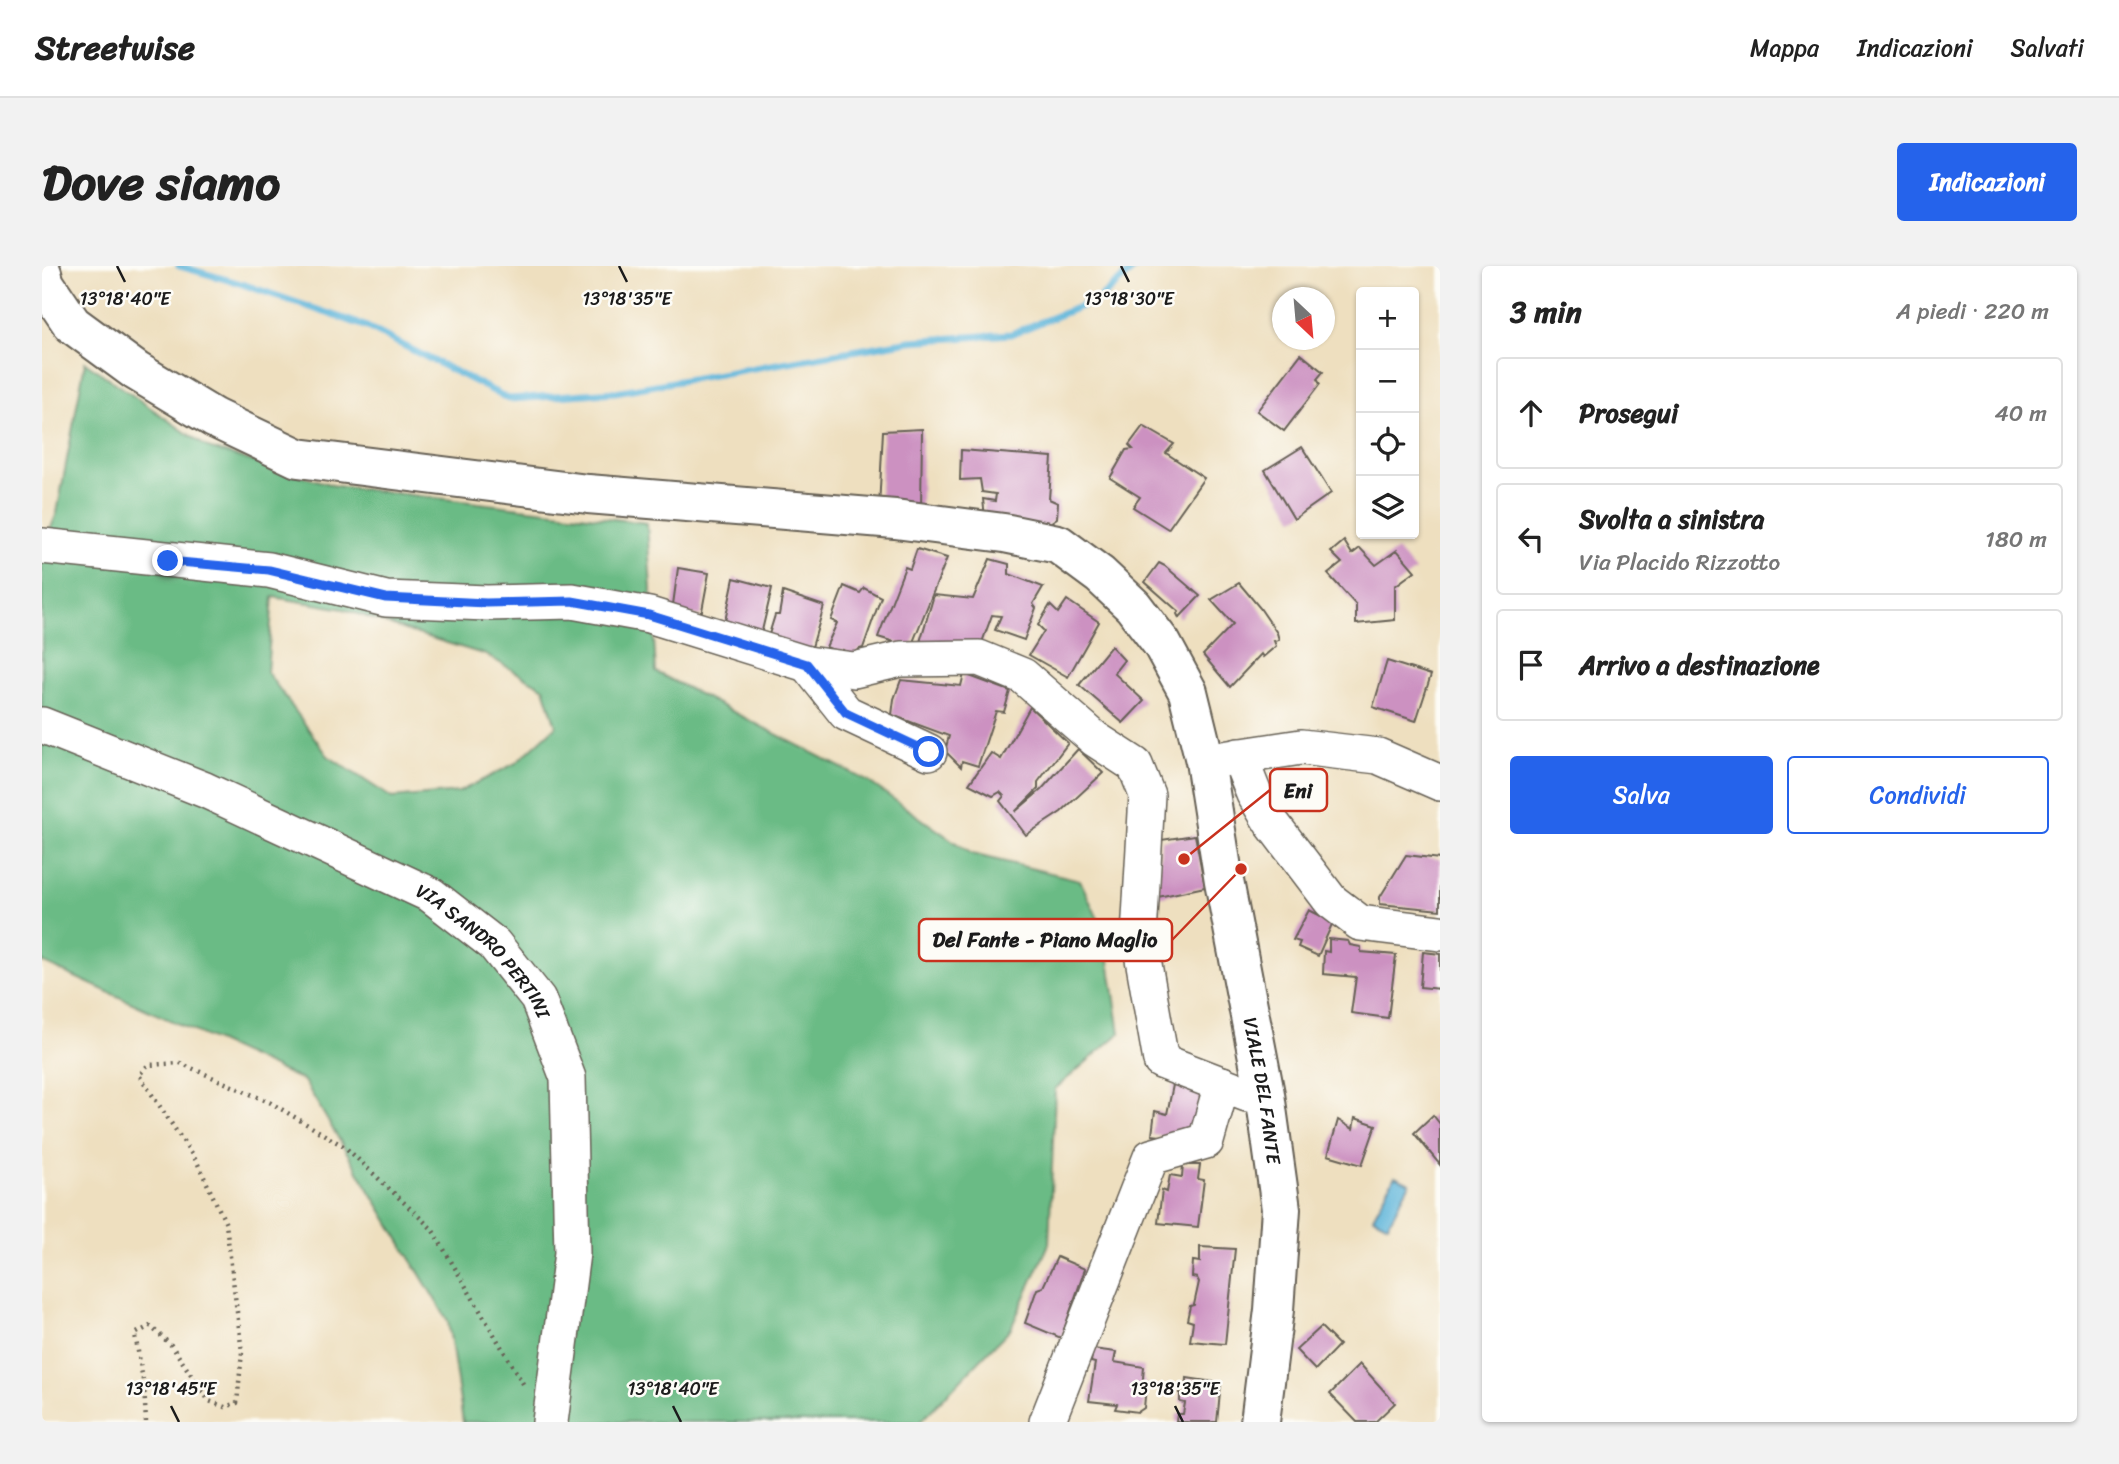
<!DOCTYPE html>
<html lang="it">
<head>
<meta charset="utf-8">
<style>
  body { margin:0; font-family:Sriracha,sans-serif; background:#f2f2f2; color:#222 }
  .controls { position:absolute; right:21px; top:21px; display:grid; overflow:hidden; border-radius:7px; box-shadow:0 2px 5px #0004 }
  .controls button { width:63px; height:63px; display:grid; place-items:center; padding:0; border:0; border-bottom:2px solid #e0e0e0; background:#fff; color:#222; font:35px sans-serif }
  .compass { position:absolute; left:1230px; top:21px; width:63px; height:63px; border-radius:50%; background:#fff; box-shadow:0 2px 5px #0004; rotate:154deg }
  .stop { position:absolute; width:21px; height:21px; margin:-16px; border:5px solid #2563eb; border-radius:50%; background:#fff }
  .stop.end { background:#2563eb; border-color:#fff; box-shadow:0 2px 7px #0008 }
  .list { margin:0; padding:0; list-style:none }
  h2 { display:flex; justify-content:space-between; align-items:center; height:91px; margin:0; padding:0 28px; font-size:30px }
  h2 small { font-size:23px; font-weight:400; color:#767676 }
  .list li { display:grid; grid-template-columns:46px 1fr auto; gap:21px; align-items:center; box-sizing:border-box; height:112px; margin:0 14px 14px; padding:0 14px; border:2px solid #e0e0e0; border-radius:7px }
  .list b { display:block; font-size:26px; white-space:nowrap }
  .list p { margin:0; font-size:23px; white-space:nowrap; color:#767676 }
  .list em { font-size:23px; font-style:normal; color:#767676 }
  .actions { display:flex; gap:14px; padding:21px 28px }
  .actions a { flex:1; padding:16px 0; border:2px solid #2563eb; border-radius:7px; text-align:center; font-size:24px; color:#2563eb }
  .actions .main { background:#2563eb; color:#fff }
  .icon { flex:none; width:38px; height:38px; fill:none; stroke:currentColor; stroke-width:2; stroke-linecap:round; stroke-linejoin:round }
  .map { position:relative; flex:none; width:1398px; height:1156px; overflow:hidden; border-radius:7px }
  header { display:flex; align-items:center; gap:42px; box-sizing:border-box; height:98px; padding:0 35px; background:#fff; border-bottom:2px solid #e0e0e0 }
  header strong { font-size:33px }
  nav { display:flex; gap:38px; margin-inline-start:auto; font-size:24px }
  .intro { display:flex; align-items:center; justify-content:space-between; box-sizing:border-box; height:168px; padding:0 42px }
  h1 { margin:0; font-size:49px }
  .button { padding:18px 32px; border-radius:7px; background:#2563eb; color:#fff; font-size:24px; font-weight:700 }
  main { display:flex; gap:42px; padding:0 42px }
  aside { flex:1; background:#fff; border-radius:7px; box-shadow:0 2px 5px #0004 }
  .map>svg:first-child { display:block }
</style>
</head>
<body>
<header>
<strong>Streetwise</strong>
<nav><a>Mappa</a><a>Indicazioni</a><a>Salvati</a></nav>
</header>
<div class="intro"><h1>Dove siamo</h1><a class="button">Indicazioni</a></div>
<main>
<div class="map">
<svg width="1398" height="1156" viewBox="0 0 1398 1156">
  <rect width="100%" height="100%" fill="#fdfcf7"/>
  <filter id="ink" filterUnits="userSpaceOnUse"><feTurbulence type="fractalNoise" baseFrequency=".0143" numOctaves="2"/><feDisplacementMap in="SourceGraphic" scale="14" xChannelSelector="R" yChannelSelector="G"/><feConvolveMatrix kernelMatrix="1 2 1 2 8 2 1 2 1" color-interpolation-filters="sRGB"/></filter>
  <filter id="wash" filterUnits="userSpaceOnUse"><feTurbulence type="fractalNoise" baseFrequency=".00686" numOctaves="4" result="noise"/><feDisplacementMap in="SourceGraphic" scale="28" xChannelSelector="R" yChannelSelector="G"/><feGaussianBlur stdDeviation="1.57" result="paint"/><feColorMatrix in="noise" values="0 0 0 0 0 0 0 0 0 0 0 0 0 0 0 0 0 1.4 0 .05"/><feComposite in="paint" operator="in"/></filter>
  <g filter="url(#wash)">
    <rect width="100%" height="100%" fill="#eedfbf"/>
    <path fill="#6bbb85" stroke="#446c50" stroke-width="2" fill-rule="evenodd" d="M43 96 166 182 294 220 605 257 614 406 827 516 930 588 1038 614 1063 668 1078 767 1013 823 1007 978 969 1062 878 1156H421L406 1055 262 815 0 696V284L15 247ZM231 331 302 343 366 365 444 389 502 422 514 460 474 497 417 526 350 532 286 490 225 406Z"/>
    <path fill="#5cb4d9" stroke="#3c687a" stroke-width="2" d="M1353 910 1368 917 1346 959 1331 951Z"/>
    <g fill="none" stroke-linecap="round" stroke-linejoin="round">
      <path stroke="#5cb4d9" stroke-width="7" d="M137 0 200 18 323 60 467 133 573 126 868 75 969 68 1057 33 1095 0"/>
    </g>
    <g id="blocks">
      <g fill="#cc91c1">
        <path d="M1259 88 1281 106 1275 113 1278 118 1242 165 1215 145Z"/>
        <path d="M1101 160 1132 178 1124 187 1162 212 1126 263 1091 241 1098 231 1068 212 1084 184 1091 183 1087 179Z"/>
        <path d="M880 163 879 244 837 242 841 165Z"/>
        <path d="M1260 181 1289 227 1252 253 1223 204Z"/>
        <path d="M919 184 1010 191 1007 233 1016 237 1015 252 1002 261 943 252 941 233 953 235 954 228 940 226 938 213 918 214Z"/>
        <path d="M1302 275 1310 288 1318 282 1334 299 1355 284 1373 305 1353 320V354L1314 358V339L1286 308 1300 297 1289 286Z"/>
        <path d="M875 283 905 292 869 381 836 371 863 301 868 303Z"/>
        <path d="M948 293 967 298V308L1001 321 991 338 994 342 982 374 953 364 959 350 950 349 938 382 875 386 892 329 931 333Z"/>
        <path d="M1117 297 1123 300 1158 330 1137 352 1135 348 1137 346 1103 316Z"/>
        <path d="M636 302 667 307 659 350 630 346Z"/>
        <path d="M692 312 730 322 719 369 682 360Z"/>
        <path d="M1197 317 1218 342 1235 367 1237 374 1232 375 1234 380 1221 391 1219 388 1188 421 1161 389 1191 358 1169 334Z"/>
        <path d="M802 320 818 327 822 322 839 331 821 382 817 383 812 392 801 384 799 387 784 381 795 357 789 354Z"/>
        <path d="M741 326 782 340 768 388 725 375 733 349H737Z"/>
        <path d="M1025 334 1057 356 1026 411 987 389 1002 365 996 359 1008 339 1016 347Z"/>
        <path d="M1069 380 1082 394 1072 407 1102 435 1081 457 1037 419Z"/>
        <path d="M1345 395 1389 409 1374 455 1331 441Z"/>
        <path d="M922 408 968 425 962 446 954 445 936 500 920 495 919 501 903 485 907 470 850 449 852 433 859 414 919 420Z"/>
        <path d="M988 441 1026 477 996 516V523L973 546 999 524 1036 483 1061 507 1019 546 984 569 958 535 962 530 958 526 951 530 927 518 949 487 959 493Z"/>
        <path d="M1153 569 1163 621 1116 631 1119 574Z"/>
        <path d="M1364 589 1398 593V644L1338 638V631Z"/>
        <path d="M1267 644 1291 656 1276 690 1256 681 1258 676 1251 674Z"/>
        <path d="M1287 673 1306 675 1308 679 1319 681V686L1354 689 1346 752 1309 747 1314 711 1281 708 1282 685 1287 686Z"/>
        <path d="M1381 686 1398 688V723L1378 721Z"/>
        <path d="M1131 819H1145L1169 823 1144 873 1110 869 1113 845 1125 848Z"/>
        <path d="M1391 849 1398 858V899L1372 867Z"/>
        <path d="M1313 852 1334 859 1320 899 1286 889 1296 854 1311 863Z"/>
        <path d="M1141 899H1158L1156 913 1162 914 1156 961 1116 957 1120 924 1125 926 1128 909 1140 911Z"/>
        <path d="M1158 981 1193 983 1183 1078 1148 1075 1151 1056 1145 1054 1148 1040 1152 1039 1157 1016 1155 1012 1150 1011 1151 995 1158 996Z"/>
        <path d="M1015 991 1043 1003 1019 1072 983 1057 995 1023 1001 1021Z"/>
        <path d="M1279 1061 1297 1079 1273 1104 1254 1084Z"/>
        <path d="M1051 1083 1074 1086 1072 1096 1102 1101 1101 1112 1104 1120 1102 1142 1096 1146 1073 1143 1075 1138 1047 1135 1053 1097 1049 1096Z"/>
        <path d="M1318 1098 1353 1137 1333 1156H1315L1288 1128Z"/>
        <path d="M1145 1112 1179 1117 1175 1156H1134L1135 1148H1141L1143 1137 1138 1136V1127L1144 1128Z"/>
      </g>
    </g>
  </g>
  <g filter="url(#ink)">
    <use href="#blocks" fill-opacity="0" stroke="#666055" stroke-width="2"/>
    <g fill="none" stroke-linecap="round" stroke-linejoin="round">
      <g stroke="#666055" stroke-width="38">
        <g id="minor">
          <path d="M0 280 227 304 344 333 445 337 530 335 607 349 765 398 812 404 859 393 937 392 981 410 1053 473 1093 499 1105 529 1097 670 1119 795 1205 828H1223"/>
          <path d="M765 398 804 447 887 486"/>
          <path id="s1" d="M0 459 163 524 389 629 452 678 496 733 526 812 530 987 508 1156"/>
          <path d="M1197 490 1212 528 1229 556 1289 635 1318 657 1398 667"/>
          <path d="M1174 494 1259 481 1336 490 1398 517"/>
          <path d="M1005 1156 1109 891 1164 875 1180 818"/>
        </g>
      </g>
      <g stroke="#666055" stroke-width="42">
        <g id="major">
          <path id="s2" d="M0 7 3 18 30 58 94 105 172 152 256 192 546 228 853 253 962 267 1016 278 1058 309 1091 340 1120 378 1146 426 1163 495 1182 615 1223 828 1239 943 1232 1044 1218 1156"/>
        </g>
      </g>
      <path stroke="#666055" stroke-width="4.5" stroke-dasharray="2 5" stroke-linecap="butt" d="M104 1156 102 1120 93 1068 108 1060 129 1079 167 1135 183 1141 195 1137 200 1086 184 958 155 896 97 809 106 799 138 797 229 837 303 881 390 963 483 1121"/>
      <use href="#minor" stroke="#fff" stroke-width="35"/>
      <use href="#major" stroke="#fff" stroke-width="38"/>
    </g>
  </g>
  <g fill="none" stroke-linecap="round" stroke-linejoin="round" filter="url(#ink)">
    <path stroke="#2563eb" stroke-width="9" d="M126 295 227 304 344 332 444 337 530 335 607 349 765 398 804 447 887 486"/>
  </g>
  <path fill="none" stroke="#1c1c1c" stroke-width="2.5" d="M75 0 83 16M577 0 585 16M1079 0 1087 16M129 1140 137 1156M631 1140 639 1156M1133 1140 1141 1156"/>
  <g text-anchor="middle" stroke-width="5" stroke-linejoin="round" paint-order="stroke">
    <g font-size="19" fill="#1c1c1c" stroke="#fdfcf7">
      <text dy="7" stroke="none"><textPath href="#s1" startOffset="502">VIA SANDRO PERTINI</textPath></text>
      <text dy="7" stroke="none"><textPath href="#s2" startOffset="1694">VIALE DEL FANTE</textPath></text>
    </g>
  </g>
  <g font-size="18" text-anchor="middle" fill="#1c1c1c" stroke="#fdfcf7" stroke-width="5" stroke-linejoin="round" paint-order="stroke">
    <text x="83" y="39">13°18'40"E</text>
    <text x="585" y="39">13°18'35"E</text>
    <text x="1087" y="39">13°18'30"E</text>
    <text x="129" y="1129">13°18'45"E</text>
    <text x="631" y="1129">13°18'40"E</text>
    <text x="1133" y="1129">13°18'35"E</text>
  </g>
  <path fill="none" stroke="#c8321e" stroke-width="2.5" d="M1142 593L1228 524M1199 603L1130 674"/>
  <g fill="#c8321e" stroke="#fdfcf7" stroke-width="2.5">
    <circle cx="1142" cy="593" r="7"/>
    <circle cx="1199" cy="603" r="7"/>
  </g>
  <g fill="#fdfcf7" stroke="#c8321e" stroke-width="2.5">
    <rect x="1228" y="503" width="57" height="42" rx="7"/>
    <rect x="877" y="653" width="253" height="42" rx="7"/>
  </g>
  <g font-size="21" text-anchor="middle" font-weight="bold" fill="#1c1c1c">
    <text x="1256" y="532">Eni</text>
    <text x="1003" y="681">Del Fante - Piano Maglio</text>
  </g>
</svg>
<div class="controls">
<button>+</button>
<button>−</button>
<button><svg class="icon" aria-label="locate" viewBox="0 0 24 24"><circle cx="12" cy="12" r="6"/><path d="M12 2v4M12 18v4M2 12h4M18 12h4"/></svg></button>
<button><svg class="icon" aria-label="layers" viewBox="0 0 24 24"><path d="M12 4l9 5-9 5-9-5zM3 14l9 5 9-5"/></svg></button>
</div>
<svg class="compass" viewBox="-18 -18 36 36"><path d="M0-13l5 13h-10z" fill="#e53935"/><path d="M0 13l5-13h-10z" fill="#767676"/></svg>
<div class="stop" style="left:887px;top:486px"></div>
<div class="stop end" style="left:126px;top:295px"></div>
</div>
<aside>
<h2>3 min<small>A piedi · 220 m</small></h2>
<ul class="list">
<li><svg class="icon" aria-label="ahead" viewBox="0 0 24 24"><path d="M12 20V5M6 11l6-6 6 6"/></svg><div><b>Prosegui</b></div><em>40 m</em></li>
<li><svg class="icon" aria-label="left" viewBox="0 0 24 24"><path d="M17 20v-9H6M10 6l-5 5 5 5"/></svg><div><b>Svolta a sinistra</b><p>Via Placido Rizzotto</p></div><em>180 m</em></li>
<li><svg class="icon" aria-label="arrive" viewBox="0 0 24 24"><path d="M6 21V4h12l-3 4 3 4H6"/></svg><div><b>Arrivo a destinazione</b></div></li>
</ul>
<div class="actions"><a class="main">Salva</a><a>Condividi</a></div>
</aside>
</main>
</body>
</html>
